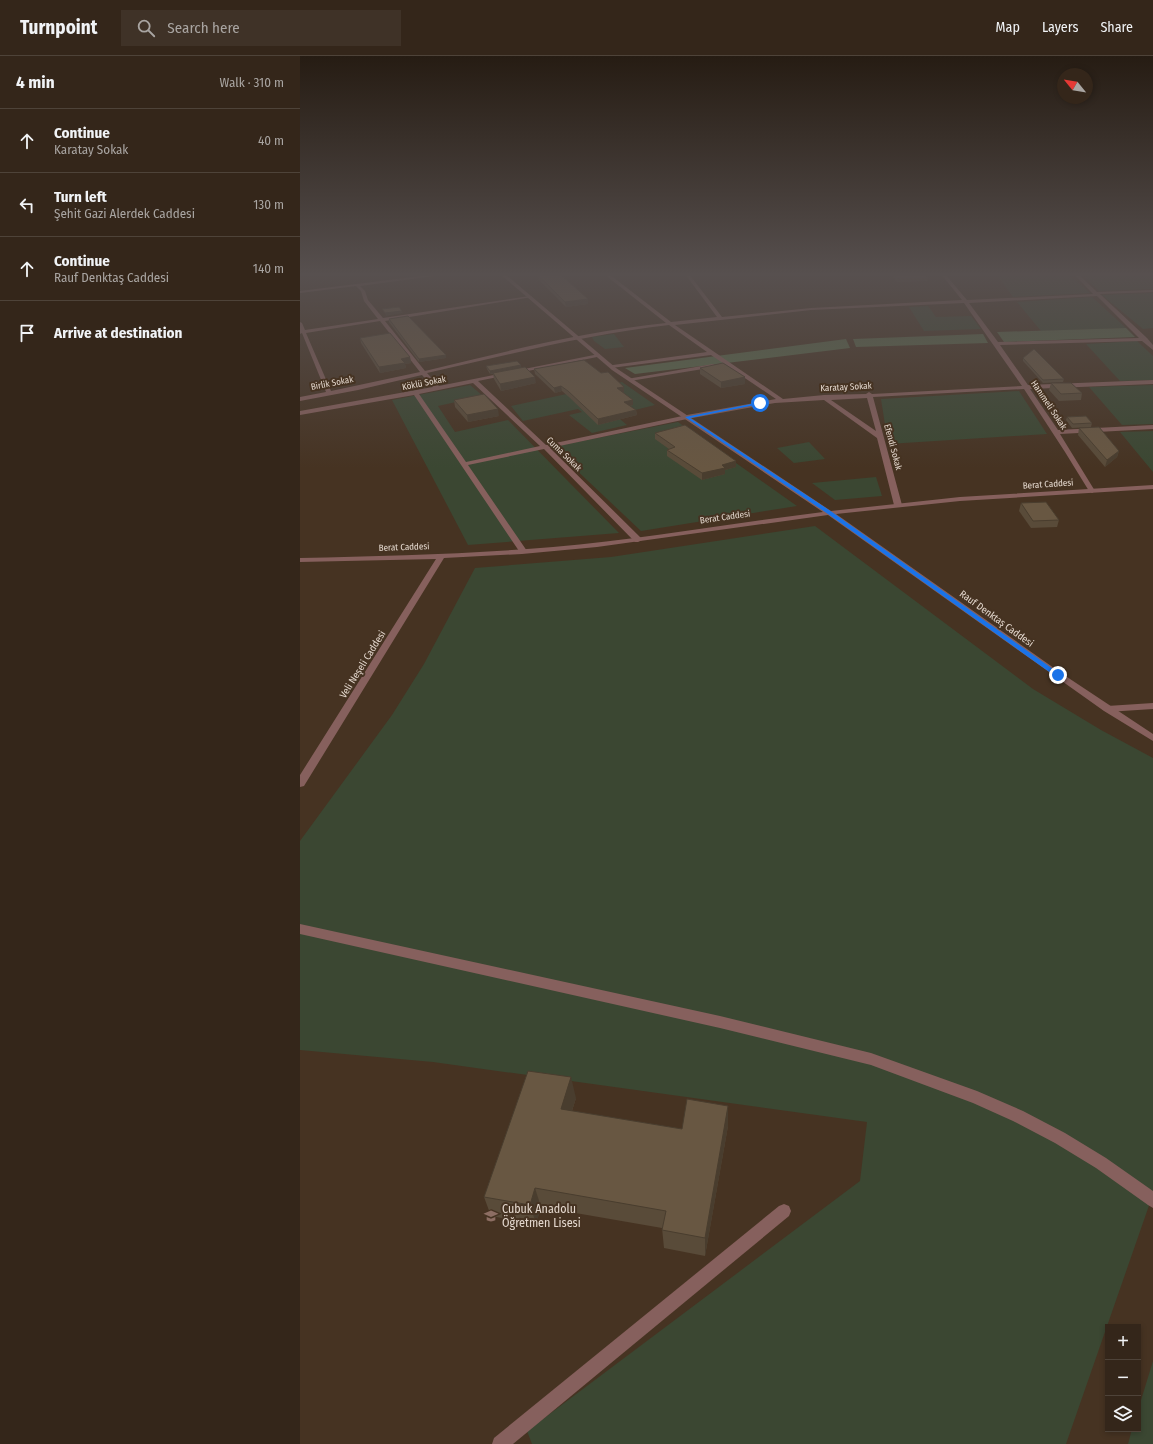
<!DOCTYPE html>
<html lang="en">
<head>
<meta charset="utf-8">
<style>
  body { margin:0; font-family:"Fira Sans Condensed",sans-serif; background:#3f3227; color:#f1f3f6 }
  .controls { position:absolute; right:12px; bottom:12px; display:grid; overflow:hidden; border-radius:0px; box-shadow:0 2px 6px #0003 }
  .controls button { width:36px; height:36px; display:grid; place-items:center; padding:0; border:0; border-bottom:1px solid #4e4339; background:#34261a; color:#f1f3f6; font:20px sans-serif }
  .compass { position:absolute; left:757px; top:12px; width:36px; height:36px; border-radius:50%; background:#34261a; box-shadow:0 2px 6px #0003; rotate:300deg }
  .stop { position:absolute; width:12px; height:12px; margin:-9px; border:3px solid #1a73e8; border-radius:50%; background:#fff }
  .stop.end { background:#1a73e8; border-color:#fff; box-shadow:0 1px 4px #0008 }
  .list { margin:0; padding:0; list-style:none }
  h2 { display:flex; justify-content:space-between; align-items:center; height:52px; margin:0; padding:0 16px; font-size:17px }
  h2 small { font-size:13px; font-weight:400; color:#a9a5a2 }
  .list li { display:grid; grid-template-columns:26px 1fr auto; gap:12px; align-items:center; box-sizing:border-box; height:64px; padding:0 16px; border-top:1px solid #4e4339 }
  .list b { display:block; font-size:15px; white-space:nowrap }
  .list p { margin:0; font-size:13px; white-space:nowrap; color:#a9a5a2 }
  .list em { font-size:13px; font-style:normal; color:#a9a5a2 }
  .icon { flex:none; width:22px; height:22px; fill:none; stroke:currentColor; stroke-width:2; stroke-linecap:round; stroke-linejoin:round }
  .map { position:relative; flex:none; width:853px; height:1388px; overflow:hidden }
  header { display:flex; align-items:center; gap:24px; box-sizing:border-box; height:56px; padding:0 20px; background:#34261a; border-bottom:1px solid #4e4339 }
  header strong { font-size:19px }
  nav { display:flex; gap:22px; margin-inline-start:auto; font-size:14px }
  .search { width:280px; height:36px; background:#3f3227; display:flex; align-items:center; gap:10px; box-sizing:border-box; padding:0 14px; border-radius:0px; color:#a9a5a2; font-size:15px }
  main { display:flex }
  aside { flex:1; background:#34261a }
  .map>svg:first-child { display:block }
</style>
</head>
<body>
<header>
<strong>Turnpoint</strong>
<div class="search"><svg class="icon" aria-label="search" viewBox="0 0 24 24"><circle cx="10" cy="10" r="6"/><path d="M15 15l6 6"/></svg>Search here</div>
<nav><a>Map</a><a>Layers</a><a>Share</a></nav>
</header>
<main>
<aside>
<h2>4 min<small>Walk · 310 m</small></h2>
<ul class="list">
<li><svg class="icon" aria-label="ahead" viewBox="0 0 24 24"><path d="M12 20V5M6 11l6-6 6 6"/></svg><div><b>Continue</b><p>Karatay Sokak</p></div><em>40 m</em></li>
<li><svg class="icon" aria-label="left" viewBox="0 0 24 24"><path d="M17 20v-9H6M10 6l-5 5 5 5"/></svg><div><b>Turn left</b><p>Şehit Gazi Alerdek Caddesi</p></div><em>130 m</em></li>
<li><svg class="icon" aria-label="ahead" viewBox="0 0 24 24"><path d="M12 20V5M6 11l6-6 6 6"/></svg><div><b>Continue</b><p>Rauf Denktaş Caddesi</p></div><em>140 m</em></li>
<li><svg class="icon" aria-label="arrive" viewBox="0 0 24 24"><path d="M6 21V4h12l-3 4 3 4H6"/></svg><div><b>Arrive at destination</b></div></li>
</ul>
</aside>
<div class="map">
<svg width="853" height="1388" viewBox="0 0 853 1388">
  <rect width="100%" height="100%" fill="#463322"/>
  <g fill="#3b4732">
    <path d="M730 218H768L790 237 713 241 698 220 731 219Z"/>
    <path d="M782 218H853V233L799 235Z"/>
    <path d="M853 237V272L843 273 802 239Z"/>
    <path d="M792 241 826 272 741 275 717 246Z"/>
    <path d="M628 250 636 261 671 260 681 273 624 275 609 251Z"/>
    <path d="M314 278 324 291 305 293 294 285 292 281Z"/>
    <path d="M837 285 853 300V324L820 325 786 288Z"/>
    <path d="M322 326 355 349 315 359 327 369 292 377 269 359 282 356 278 353 223 365 211 350Z"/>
    <path d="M170 329 183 340 138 350 155 376 208 364 319 477 168 489 92 344Z"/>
    <path d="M853 329V368L822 369 789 331Z"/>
    <path d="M719 335 747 378 588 388 581 343Z"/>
    <path d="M378 366 497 450 341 475 252 391Z"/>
    <path d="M853 375V416L820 376Z"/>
    <path d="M509 386 525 403 494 407 477 392Z"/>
    <path d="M576 421 582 440 535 444 512 427Z"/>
    <path d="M515 470 733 633 801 674 853 702V1138L766 1388H232L227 1375 560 1125 567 1066 133 1006 0 994V785L92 659 124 608 175 512 311 501Z"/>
    <path d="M853 1305V1388H828L832 1373H838V1354Z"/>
  </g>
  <g fill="#596a4b">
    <path d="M826 272 835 281 704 286 697 276Z"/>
    <path d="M683 278 688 287 556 291 553 283Z"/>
    <path d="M546 283 550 292 335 318 325 312Z"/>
  </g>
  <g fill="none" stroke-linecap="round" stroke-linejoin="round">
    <path fill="#86605d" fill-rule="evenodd" d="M484 1148 489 1150 491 1155 489 1160 213 1388H192L194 1382 479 1150Z"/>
    <g fill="#86605d" fill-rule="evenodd">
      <path d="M137 218H149L60 230 65 235 68 244 83 262 230 240 232 241 85 265 125 315C204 296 285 275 366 267L304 218H309L371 266 417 261 385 218H389L422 261 511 252 662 244 641 218H645L667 244 793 238 774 218H778L797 236 853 234V236L800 238 847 282 853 289V294L842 285 700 289 728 329 853 324V328L730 333 758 374 853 369V373L760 378 795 435 792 437 789 435 765 396 724 333 573 341 602 449 598 451 594 449 577 382 524 344 475 347 387 363 250 392 341 482 342 484 338 486H335L244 393 168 409 227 495 223 497 219 495 114 339 0 359V355L133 331 122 319 58 334 0 345V341L26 336 2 277 0 278V266L2 267 5 274 78 263 64 245 61 235 56 230 0 237V235ZM797 240 839 282 698 286 669 247ZM664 247 722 330 572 338 569 336 566 338 524 339 483 343 375 269 511 254ZM80 265 120 316 31 335 6 277ZM369 269 407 296 313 309 311 310V312L411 299 476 343 387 359 246 389 178 325 297 301 300 299 299 298 139 330 127 317C207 299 288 278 369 269ZM173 327 240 390 166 406 119 338ZM567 342 576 375 531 344Z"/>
      <path d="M413 308 415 309V311L330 325 327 323Z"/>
      <path d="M853 647V653L807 656 802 653 807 650Z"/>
      <path d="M0 868 420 960 571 997 677 1035 723 1055 765 1077 806 1102 853 1135V1152L848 1149 796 1112 755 1087 713 1065 673 1047 571 1009 420 972 0 878Z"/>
    </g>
    <path fill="#86605d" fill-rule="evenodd" d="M200 218H205L316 312 531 455 660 441 853 429V433L660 445 536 458 761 617 853 678V685L804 655 528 459 297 491 222 498 144 502 4 730 0 731V719L136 503 0 506V502C85 500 169 498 253 491 344 483 433 467 523 456L312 314Z"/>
  </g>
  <g fill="#594b39">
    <path d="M591 218H625L628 223 627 225 597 226Z"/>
    <path d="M238 219 288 243V248L266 251 239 224Z"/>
    <path d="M89 263 146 299V302L119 306 89 266Z"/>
    <path d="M60 282 110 301 111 307 105 308 106 312 80 317 61 287Z"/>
    <path d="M723 302 764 323 763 326 743 327 723 305Z"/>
    <path d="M221 309V311L236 327 201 335 194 323 193 318H190L187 313 186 310Z"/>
    <path d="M400 312 445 321V328L421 332 400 318Z"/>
    <path d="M234 313 301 317 324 331V336H322L333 349 330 350 336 354 337 359 298 369 269 341 262 335 255 337 235 318Z"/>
    <path d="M751 327 782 337 781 344 759 345 749 334Z"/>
    <path d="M154 344 199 360 168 366 155 351Z"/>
    <path d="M767 361 792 367 791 371 772 372 766 364Z"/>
    <path d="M779 372 819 395 817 401 805 411 778 379Z"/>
    <path d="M355 377 436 411 425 414V418L402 424 367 400V394L369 393 355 383Z"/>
    <path d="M721 447 759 464 757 471 731 472 719 455Z"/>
    <path d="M276 1042 272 1055 382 1073 428 1070 405 1200 364 1192 362 1172 241 1151 236 1168 191 1160 184 1141Z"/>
  </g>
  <g fill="#493d2e">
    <path d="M288 243V248L266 251 265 246Z"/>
    <path d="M102 255 103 257 86 260 85 257Z"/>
    <path d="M146 299V302L119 306V303Z"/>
    <path d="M110 301 111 307 105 308 106 312 80 317 79 311 101 303Z"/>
    <path d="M221 309V312L190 318V315Z"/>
    <path d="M235 321 236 327 201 335 200 328Z"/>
    <path d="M445 321V328L421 332V326Z"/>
    <path d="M261 330 262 335 255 337 254 332Z"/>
    <path d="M324 331V336L317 337V332Z"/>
    <path d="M333 344V349L325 351 324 346Z"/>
    <path d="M198 353 199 360 168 366 167 359Z"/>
    <path d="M336 354 337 359 298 369V363Z"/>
    <path d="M819 395 817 401 805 411 807 404Z"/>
    <path d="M436 405V411L425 414V418L402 424V417L422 409Z"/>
    <path d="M271 1021 276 1042 266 1073 261 1053Z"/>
    <path d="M428 1050V1070L405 1200V1182Z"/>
    <path d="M235 1132 241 1151 236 1168 230 1149Z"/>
  </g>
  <g fill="#685742" stroke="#493d2e">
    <path d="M249 218H260L288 243 265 246 238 219Z"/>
    <path d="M594 218H625L628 223H598Z"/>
    <path d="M99 251 102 255 85 257 82 253Z"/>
    <path d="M108 260 146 299 119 303 89 263Z"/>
    <path d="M90 277 110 301 101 303 105 307 79 311 60 282Z"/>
    <path d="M734 293 764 323 743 324 723 302Z"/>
    <path d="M284 304 301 317 308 316 324 331 317 332 333 344 324 346 336 354 298 363 268 335 261 330 254 332 234 313Z"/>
    <path d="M217 305 221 309 190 315 186 310Z"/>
    <path d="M423 307 445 321 421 326 400 312Z"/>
    <path d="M225 311 235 321 200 328 193 317Z"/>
    <path d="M751 327H771L782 337 761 338Z"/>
    <path d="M184 338 198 353 167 359 154 344Z"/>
    <path d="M786 360 792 367 773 368 767 361Z"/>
    <path d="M385 369 436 405 422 409 425 412 402 417 367 394 375 391 355 377Z"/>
    <path d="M799 371 819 395 807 404 779 372Z"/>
    <path d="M746 446 759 464 733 465 721 447Z"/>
    <path d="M228 1015 271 1021 261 1053 382 1073 387 1043 428 1050 405 1182 362 1174 366 1155 235 1132 230 1149 184 1141Z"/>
  </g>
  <linearGradient id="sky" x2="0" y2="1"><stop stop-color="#261c13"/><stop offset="0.53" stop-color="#57504f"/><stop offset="1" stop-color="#57504f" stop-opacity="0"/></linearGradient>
  <rect width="853" height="412" fill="url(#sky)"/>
  <path fill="#1a73e8" d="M461 346 460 348 390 362 532 456 760 618V620H755L528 458 385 361Z"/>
  <defs>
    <g id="school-bare" transform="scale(1.08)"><path d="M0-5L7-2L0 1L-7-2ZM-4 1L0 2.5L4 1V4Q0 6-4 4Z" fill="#8d6e63" stroke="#463322" stroke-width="2.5" paint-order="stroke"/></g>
  </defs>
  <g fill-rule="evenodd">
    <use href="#school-bare" x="191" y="1160"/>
  </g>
  <g text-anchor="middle" stroke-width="4" stroke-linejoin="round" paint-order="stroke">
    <g font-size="9" fill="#e4d8ce" stroke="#463322">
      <text transform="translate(32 327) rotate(-11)" y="3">Birlik Sokak</text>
      <text transform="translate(124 327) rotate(-11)" y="3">Köklü Sokak</text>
      <text transform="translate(546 331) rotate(-3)" y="3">Karatay Sokak</text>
      <text transform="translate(749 349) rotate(56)" y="3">Hanımeli Sokak</text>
      <text transform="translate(593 391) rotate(75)" y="3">Efendi Sokak</text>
      <text transform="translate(264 398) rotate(44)" y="3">Cuma Sokak</text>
      <text transform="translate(748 428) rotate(-4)" y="3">Berat Caddesi</text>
      <text transform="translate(425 461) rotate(-8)" y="3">Berat Caddesi</text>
      <text transform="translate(104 491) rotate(-2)" y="3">Berat Caddesi</text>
    </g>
    <g font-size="10" fill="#e4d8ce" stroke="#463322">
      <text transform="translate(697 562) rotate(36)" y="4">Rauf Denktaş Caddesi</text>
      <text transform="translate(62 608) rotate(-58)" y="4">Veli Neşeli Caddesi</text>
    </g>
    <g font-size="12" fill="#e4d8ce" stroke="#463322" text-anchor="start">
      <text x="202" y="1157">Çubuk Anadolu<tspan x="202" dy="14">Öğretmen Lisesi</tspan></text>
    </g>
  </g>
</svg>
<div class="controls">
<button>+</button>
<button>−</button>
<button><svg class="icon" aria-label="layers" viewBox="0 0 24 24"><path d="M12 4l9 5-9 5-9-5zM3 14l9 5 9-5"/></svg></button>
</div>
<svg class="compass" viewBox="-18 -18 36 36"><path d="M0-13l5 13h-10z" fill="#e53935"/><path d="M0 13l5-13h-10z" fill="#a9a5a2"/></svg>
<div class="stop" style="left:460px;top:347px"></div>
<div class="stop end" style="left:758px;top:619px"></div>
</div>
</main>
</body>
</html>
